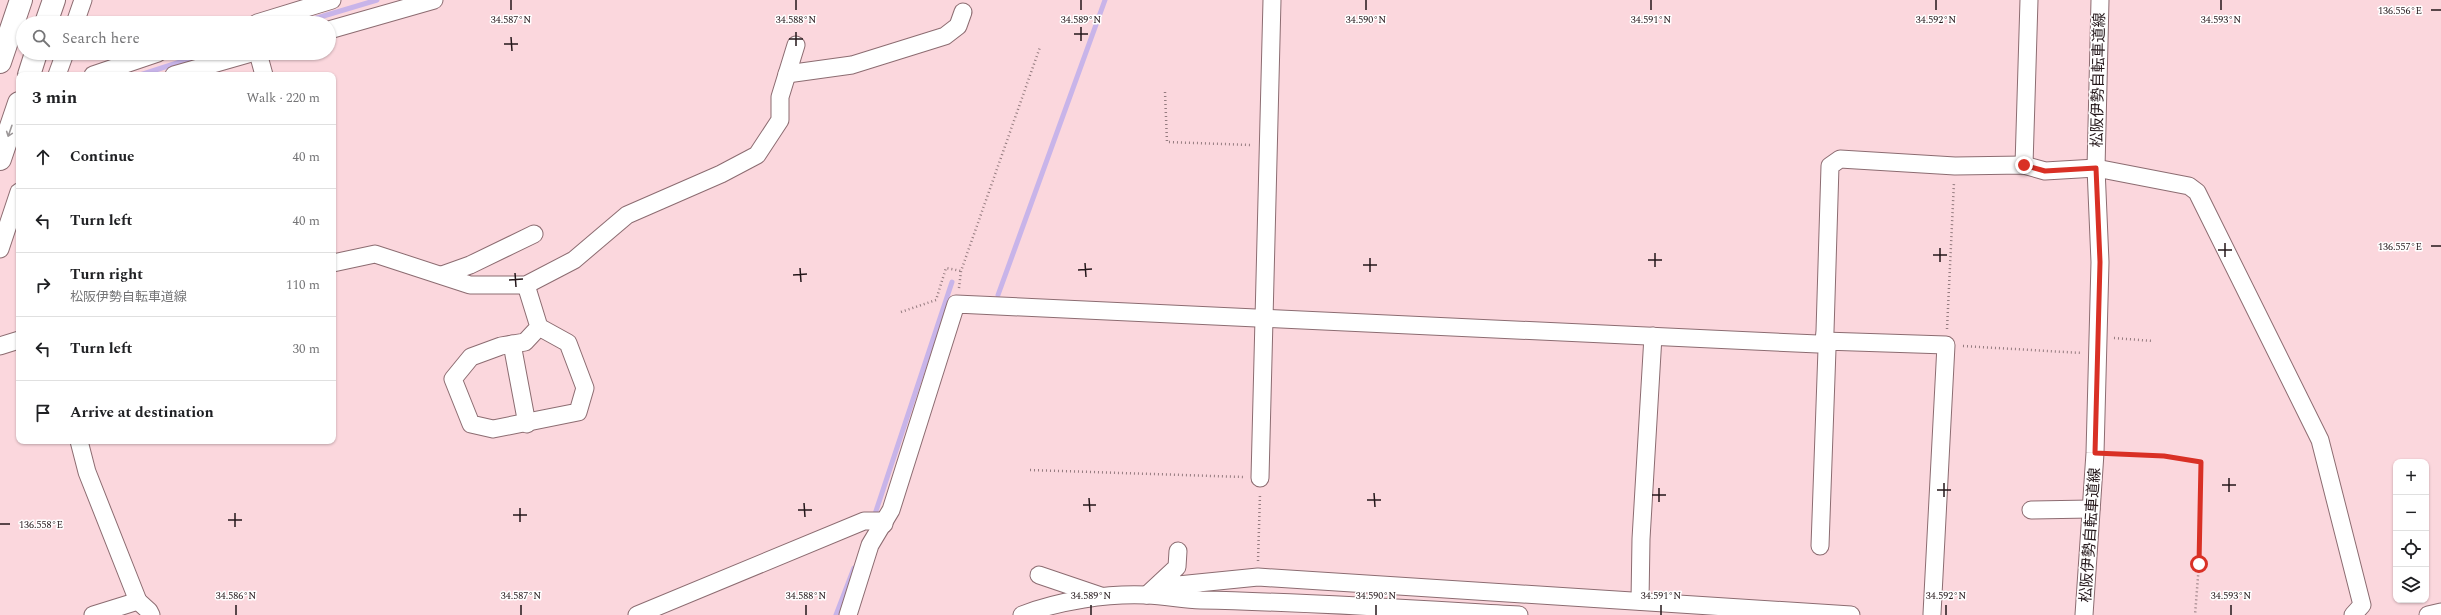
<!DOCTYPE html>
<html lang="en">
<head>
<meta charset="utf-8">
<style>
  body { margin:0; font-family:Spectral,"Noto Sans JP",serif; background:#f2f2f2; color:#202124 }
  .controls { position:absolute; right:12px; bottom:12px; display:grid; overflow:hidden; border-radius:8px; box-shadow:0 1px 3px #0004 }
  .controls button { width:36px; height:36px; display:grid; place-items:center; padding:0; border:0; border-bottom:1px solid #e0e0e0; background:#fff; color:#202124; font:20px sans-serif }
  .stop { position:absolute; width:12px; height:12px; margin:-9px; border:3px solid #d93025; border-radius:50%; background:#fff }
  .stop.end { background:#d93025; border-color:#fff; box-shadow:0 1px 4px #0008 }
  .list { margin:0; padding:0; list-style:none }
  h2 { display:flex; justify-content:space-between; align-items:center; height:52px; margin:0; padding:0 16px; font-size:17px }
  h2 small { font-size:13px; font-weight:400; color:#757577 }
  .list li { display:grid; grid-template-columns:26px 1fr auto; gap:12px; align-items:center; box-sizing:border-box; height:64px; padding:0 16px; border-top:1px solid #e0e0e0 }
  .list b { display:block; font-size:15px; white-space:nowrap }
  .list p { margin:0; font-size:13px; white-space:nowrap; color:#757577 }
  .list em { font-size:13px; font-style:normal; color:#757577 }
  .icon { flex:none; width:22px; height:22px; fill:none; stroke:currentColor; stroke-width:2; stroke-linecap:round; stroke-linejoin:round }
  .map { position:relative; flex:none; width:2441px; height:615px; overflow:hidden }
  .search { position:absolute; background:#fff; box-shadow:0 1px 3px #0004; left:16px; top:16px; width:320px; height:44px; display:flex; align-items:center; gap:10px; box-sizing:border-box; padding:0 14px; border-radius:22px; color:#757577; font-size:15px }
  .panel { position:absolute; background:#fff; box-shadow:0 1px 3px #0004; left:16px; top:72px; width:320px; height:372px; border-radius:8px }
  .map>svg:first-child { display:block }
</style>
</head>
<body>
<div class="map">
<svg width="2441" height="615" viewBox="0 0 2441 615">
  <rect width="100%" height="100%" fill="#fbd7dd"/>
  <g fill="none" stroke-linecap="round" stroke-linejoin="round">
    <g stroke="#c8b4e9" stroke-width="5">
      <path d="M300 23 377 0"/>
      <path d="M140 75 208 53"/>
      <path d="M998 295 1105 0"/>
      <path d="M874 517 952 282"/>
      <path d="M836 615 854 568"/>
    </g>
    <g stroke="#8c6c71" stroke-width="19">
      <g id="minor">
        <path d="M75 23 83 0"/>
        <path d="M257 23 332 0"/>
        <path d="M329 30 434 0"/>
        <path d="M258 53 264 75"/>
        <path d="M787 74 852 65 945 36 958 26 963 12"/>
        <path d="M57 75 65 53"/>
        <path d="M93 75 158 53"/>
        <path d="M174 75 251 53"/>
        <path d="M2024 165 2029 0"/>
        <path d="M0 249 19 192"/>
        <path d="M333 263 375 254 470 285H526L574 260 627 215 721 174 757 155 780 120V97L796 45"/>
        <path d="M442 275 470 265 534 234"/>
        <path d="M526 285 539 327 568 343 585 388 578 412 493 429 471 424 453 379 471 357 501 346 525 342 539 327"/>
        <path d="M512 344 527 424"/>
        <path d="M0 346 19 340"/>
        <path d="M79 441 87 472 138 601 149 611 151 615"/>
        <path d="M1260 478 1272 0"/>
        <path d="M2031 510 2091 509"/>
        <path d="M1820 546 1827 349 1824 341 1946 345 1932 614"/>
        <path d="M1178 551 1177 567 1147 595 1168 586 1258 577 1851 615"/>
        <path d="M1039 575 1101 596"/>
        <path d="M1640 601 1641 539 1653 336"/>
        <path d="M93 615 138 601"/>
        <path d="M637 615 864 521H879L884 524"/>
        <path d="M848 615 870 545 891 510 956 304 1818 344 1824 341 1825 331 1830 166 1840 159 1955 166 2024 165 2045 171 2096 168 2189 186 2197 192 2320 440 2362 605 2353 615"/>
        <path d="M1022 615C1058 601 1108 593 1147 595 1165 596 1183 599 1201 600 1307 602 1413 609 1519 615"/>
        <path d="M2084 615 2095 453 2100 262 2096 168 2100 0"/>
        <path d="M2428 615 2441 612"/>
      </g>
    </g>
    <g stroke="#8c6c71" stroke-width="24">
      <g id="highway">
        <path d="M46 23 54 0"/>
        <path d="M0 62 21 0"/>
        <path d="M29 75 36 53"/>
        <path d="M0 159 19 103"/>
      </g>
    </g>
    <g stroke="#947b7f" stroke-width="2.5" stroke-dasharray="1 3" stroke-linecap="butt">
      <path d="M1165 92 1167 142 1251 145"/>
      <path d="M959 288 961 271 1040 47"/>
      <path d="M901 312 936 300 946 268 961 271"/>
      <path d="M1947 329 1954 182"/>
      <path d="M2114 338 2153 341"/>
      <path d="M1963 346 2082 353"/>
      <path d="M2111 454 2164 456 2201 462 2199 564 2195 615"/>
      <path d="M1030 470 1244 477"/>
      <path d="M1258 561 1260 494"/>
    </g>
    <use href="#minor" stroke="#fff" stroke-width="17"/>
    <use href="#highway" stroke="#fff" stroke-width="22"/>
  </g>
  <defs><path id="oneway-shaft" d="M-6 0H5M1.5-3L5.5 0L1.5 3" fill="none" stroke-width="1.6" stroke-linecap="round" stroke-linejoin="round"/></defs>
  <use stroke="#9c9798" href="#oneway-shaft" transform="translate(10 131) rotate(109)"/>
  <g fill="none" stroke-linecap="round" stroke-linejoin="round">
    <path stroke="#d93025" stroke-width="5" d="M2024 165 2045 171 2096 168 2100 262 2095 453 2164 456 2201 462 2199 564"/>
  </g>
  <path fill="none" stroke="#24171a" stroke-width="1.5" d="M511 0V10M796 0V10M1081 0V10M1366 0V10M1651 0V10M1936 0V10M2221 0V10M2431 10H2441M1081 27V41M796 32V46M1074 34H1088M511 37 512 51M789 39H803M504 44H518M2225 243V257M2431 246H2441M1940 248V262M2218 250H2232M1655 253V267M1933 255H1947M1370 258V272M1648 260H1662M1085 263 1086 277M1363 265H1377M800 268 801 282M1078 270 1092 269M515 273 516 287M793 275 807 274M509 280 523 279M2229 478V492M1944 483V497M2222 485H2236M1659 488V502M1937 490H1951M1374 493 1375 507M1652 495H1666M1089 498 1090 512M1367 500H1381M804 503 805 517M1083 505H1096M520 508V522M798 510H812M235 513V527M513 515H527M228 520H242M0 524H10M236 605V615M521 605V615M806 605V615M1091 605V615M1376 605V615M1661 605V615M1946 605V615M2231 605V615"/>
  <g text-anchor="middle" stroke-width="3" stroke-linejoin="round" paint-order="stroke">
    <g font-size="15" fill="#24171a" stroke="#fff">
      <text transform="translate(2098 80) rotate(-89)" y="5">松阪伊勢自転車道線</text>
      <text transform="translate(2090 535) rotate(-86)" y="5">松阪伊勢自転車道線</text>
    </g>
  </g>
  <g font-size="10" text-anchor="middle" fill="#24171a" stroke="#fff" stroke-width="3" stroke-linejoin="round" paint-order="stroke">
    <text x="2400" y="14">136.556°E</text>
    <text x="511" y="23">34.587°N</text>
    <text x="796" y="23">34.588°N</text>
    <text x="1081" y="23">34.589°N</text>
    <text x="1366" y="23">34.590°N</text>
    <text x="1651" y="23">34.591°N</text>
    <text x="1936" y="23">34.592°N</text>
    <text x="2221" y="23">34.593°N</text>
    <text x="2400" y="250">136.557°E</text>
    <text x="41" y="528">136.558°E</text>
    <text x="236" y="599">34.586°N</text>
    <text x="521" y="599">34.587°N</text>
    <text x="806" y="599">34.588°N</text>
    <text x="1091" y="599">34.589°N</text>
    <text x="1376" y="599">34.590°N</text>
    <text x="1661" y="599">34.591°N</text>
    <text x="1946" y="599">34.592°N</text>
    <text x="2231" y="599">34.593°N</text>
  </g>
</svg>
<div class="controls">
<button>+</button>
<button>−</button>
<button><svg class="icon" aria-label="locate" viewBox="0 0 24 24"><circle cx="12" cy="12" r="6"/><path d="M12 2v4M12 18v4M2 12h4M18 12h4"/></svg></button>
<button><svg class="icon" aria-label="layers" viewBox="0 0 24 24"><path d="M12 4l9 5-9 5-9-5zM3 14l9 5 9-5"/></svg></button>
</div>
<div class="stop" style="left:2199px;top:564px"></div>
<div class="stop end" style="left:2024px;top:165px"></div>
<div class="search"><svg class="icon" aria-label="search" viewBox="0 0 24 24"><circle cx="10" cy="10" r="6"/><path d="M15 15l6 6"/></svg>Search here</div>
<section class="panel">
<h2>3 min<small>Walk · 220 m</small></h2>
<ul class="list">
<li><svg class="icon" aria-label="ahead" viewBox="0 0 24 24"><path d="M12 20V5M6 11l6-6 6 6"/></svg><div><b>Continue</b></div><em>40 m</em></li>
<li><svg class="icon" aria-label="left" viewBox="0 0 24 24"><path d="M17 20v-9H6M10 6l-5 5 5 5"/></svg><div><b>Turn left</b></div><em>40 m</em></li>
<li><svg class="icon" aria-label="right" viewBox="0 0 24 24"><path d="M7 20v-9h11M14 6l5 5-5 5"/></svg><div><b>Turn right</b><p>松阪伊勢自転車道線</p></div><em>110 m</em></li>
<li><svg class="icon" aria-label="left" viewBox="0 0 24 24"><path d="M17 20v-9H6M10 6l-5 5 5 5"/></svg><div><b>Turn left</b></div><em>30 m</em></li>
<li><svg class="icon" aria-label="arrive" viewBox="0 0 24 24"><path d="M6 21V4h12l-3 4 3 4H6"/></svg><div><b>Arrive at destination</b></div></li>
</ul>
</section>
</div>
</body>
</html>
